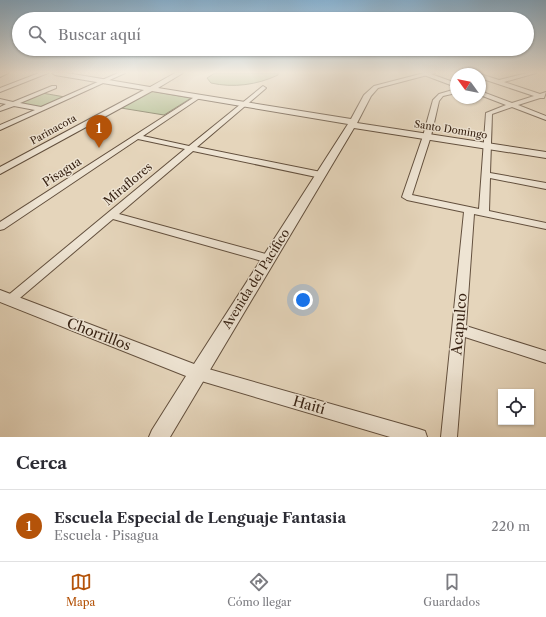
<!DOCTYPE html>
<html lang="es">
<head>
<meta charset="utf-8">
<style>
  body { margin:0; font-family:"Libre Caslon Text",serif; background:#f2f2f3; color:#2b2b33 }
  .controls { position:absolute; right:12px; bottom:12px; display:grid; overflow:hidden; border-radius:0px; box-shadow:0 1px 3px #0004 }
  .controls button { width:36px; height:36px; display:grid; place-items:center; padding:0; border:0; border-bottom:1px solid #e1e1e2; background:#fff; color:#2b2b33; font:20px sans-serif }
  .compass { position:absolute; left:450px; top:68px; width:36px; height:36px; border-radius:50%; background:#fff; box-shadow:0 1px 3px #0004; rotate:303deg }
  .you { position:absolute; left:303px; top:300px; width:14px; height:14px; margin:-10px; border:3px solid #fff; border-radius:50%; background:#1a73e8; box-shadow:0 0 0 6px #1a73e833 }
  .badge { display:grid; place-items:center; width:26px; height:26px; border-radius:50%; background:#b45309; color:#fff; font-size:13px; font-weight:700 }
  .pin { position:absolute; translate:-50% -33px; filter:drop-shadow(0 1px 2px #0008) }
  .pin::after { content:''; position:absolute; top:21px; width:14px; height:12px; background:inherit; clip-path:polygon(0 0,100% 0,50% 100%) }
  .list { margin:0; padding:0; list-style:none }
  h2 { display:flex; justify-content:space-between; align-items:center; height:52px; margin:0; padding:0 16px; font-size:17px }
  h2 small { font-size:13px; font-weight:400; color:#7c7c81 }
  .list li { display:grid; grid-template-columns:26px 1fr auto; gap:12px; align-items:center; box-sizing:border-box; height:72px; padding:0 16px; border-top:1px solid #e1e1e2 }
  .list b { display:block; font-size:15px; white-space:nowrap }
  .list p { margin:0; font-size:13px; white-space:nowrap; color:#7c7c81 }
  .list em { font-size:13px; font-style:normal; color:#7c7c81 }
  .icon { flex:none; width:22px; height:22px; fill:none; stroke:currentColor; stroke-width:2; stroke-linecap:round; stroke-linejoin:round }
  .map { position:relative; flex:none; width:546px; height:437px; overflow:hidden }
  .search { position:absolute; background:#fff; box-shadow:0 1px 3px #0004; left:12px; right:12px; top:12px; height:44px; display:flex; align-items:center; gap:10px; box-sizing:border-box; padding:0 14px; border-radius:22px; color:#7c7c81; font-size:15px }
  .sheet { height:124px; background:#fff }
  nav { display:flex; justify-content:space-around; align-items:center; box-sizing:border-box; height:56px; border-top:1px solid #e1e1e2; background:#fff; font-size:11px; color:#7c7c81 }
  nav a { display:grid; justify-items:center; gap:2px }
  nav .on { color:#b45309 }
  .map>svg:first-child { display:block }
</style>
</head>
<body>
<div class="map">
<svg width="546" height="437" viewBox="0 0 546 437">
  <rect width="100%" height="100%" fill="#e5d5bb"/>
  <filter id="stains"><feTurbulence type="fractalNoise" baseFrequency=".005" numOctaves="4"/><feColorMatrix values="0 0 0 0 .2 0 0 0 0 .09 0 0 0 0 .02 0 0 0 .5 -.17"/></filter>
  <radialGradient id="worn" r=".72"><stop offset=".6" stop-color="#630" stop-opacity="0"/><stop offset="1" stop-color="#630" stop-opacity=".3"/></radialGradient>
  <g fill="#b2be92" stroke="#757053">
    <path d="M215 73H278V75C257 85 233 88 211 83L207 78Z"/>
    <path d="M151 91 191 98 164 115 121 108Z"/>
    <path d="M42 93 65 97 41 107 18 103Z"/>
  </g>
  <g fill="none" stroke-linecap="round" stroke-linejoin="round">
    <g stroke="#63503e" stroke-width="2">
      <g id="minor">
        <path d="M0 73H8L0 77Z"/>
        <path d="M118 73H125L0 130V125L35 110 14 106 0 111V107L6 104 0 103V99L13 102 52 86H56V88L20 103 41 107Z"/>
        <path d="M424 73H428L456 83V87L424 75Z"/>
        <path d="M527 73H536L504 82 540 94 546 92 544 98H540L518 105 546 116V120L512 107 492 114 490 173 546 183V189L490 178 489 211 546 223V229L474 214 466 326 546 351V363L465 337 457 437H441L464 212 407 200 402 197 423 136 433 100 439 94 456 89V93L443 96 439 101 431 136 412 195 479 209 486 113 506 105 480 95V91L512 103 534 96 480 78V74L499 80Z"/>
        <path d="M263 86 266 88 265 89 197 147 321 172 324 173 325 175 324 177 321 178 193 151 119 214 273 256 275 259 273 262 269 263 113 219 14 303 10 305 6 303 4 300 6 297 185 149 138 139 4 229 0 230V222L196 96 201 97 143 136 189 146Z"/>
        <path d="M198 366 419 429 425 431 427 437H390L198 380 193 378 191 373 193 368Z"/>
      </g>
    </g>
    <g stroke="#63503e" stroke-width="2">
      <g id="tertiary">
        <path d="M39 73H48L0 92V88Z"/>
        <path d="M52 73H67L150 87 175 73H183L158 88 351 119 364 95 374 86 424 73H435L378 88 371 96 357 123 546 152V158L354 128 170 437H149L152 430 186 376 0 302V290L194 364 348 124 152 91 0 174V167L144 90 55 75Z"/>
      </g>
    </g>
    <use href="#minor" fill="#eee4d3" fill-rule="evenodd"/>
    <use href="#tertiary" fill="#eee4d3" fill-rule="evenodd"/>
  </g>
  <linearGradient id="sky" x2="0" y2="1"><stop stop-color="#89b5d6"/><stop offset="0.54" stop-color="#f3ece0"/><stop offset="1" stop-color="#f3ece0" stop-opacity="0"/></linearGradient>
  <rect width="546" height="134" fill="url(#sky)"/>
  <g text-anchor="middle" stroke-width="3" stroke-linejoin="round" paint-order="stroke">
    <g font-size="10" fill="#382314" stroke="#eee4d3">
      <text transform="translate(53 129) rotate(-29)" y="4">Parinacota</text>
      <text transform="translate(451 129) rotate(9)" y="4">Santo Domingo</text>
    </g>
    <g font-size="12" fill="#382314" stroke="#eee4d3">
      <text transform="translate(62 172) rotate(-33)" y="4">Pisagua</text>
      <text transform="translate(128 184) rotate(-40)" y="4">Miraflores</text>
      <text transform="translate(256 279) rotate(-58)" y="4">Avenida del Pacífico</text>
    </g>
    <g font-size="14" fill="#382314" stroke="#eee4d3">
      <text transform="translate(459 324) rotate(-85)" y="5">Acapulco</text>
      <text transform="translate(99 334) rotate(21)" y="5">Chorrillos</text>
      <text transform="translate(309 405) rotate(16)" y="5">Haití</text>
    </g>
  </g>
  <rect width="100%" height="100%" filter="url(#stains)"/>
  <rect width="100%" height="100%" fill="url(#worn)"/>
</svg>
<div class="controls">
<button><svg class="icon" aria-label="locate" viewBox="0 0 24 24"><circle cx="12" cy="12" r="6"/><path d="M12 2v4M12 18v4M2 12h4M18 12h4"/></svg></button>
</div>
<svg class="compass" viewBox="-18 -18 36 36"><path d="M0-13l5 13h-10z" fill="#e53935"/><path d="M0 13l5-13h-10z" fill="#7c7c81"/></svg>
<div class="you"></div>
<div class="pin badge" style="left:99px;top:148px">1</div>
<div class="search"><svg class="icon" aria-label="search" viewBox="0 0 24 24"><circle cx="10" cy="10" r="6"/><path d="M15 15l6 6"/></svg>Buscar aquí</div>
</div>
<section class="sheet">
<h2>Cerca<small></small></h2>
<ul class="list">
<li><span class="badge">1</span><div><b>Escuela Especial de Lenguaje Fantasia</b><p>Escuela · Pisagua</p></div><em>220 m</em></li>
</ul>
</section>
<nav>
<a class="on"><svg class="icon" aria-label="map" viewBox="0 0 24 24"><path d="M3 6l6-2 6 2 6-2v14l-6 2-6-2-6 2zM9 4v14M15 6v14"/></svg>Mapa</a>
<a><svg class="icon" aria-label="directions" viewBox="0 0 24 24"><path d="M12 3l9 9-9 9-9-9zM9 14v-3h6M13 9l2 2-2 2"/></svg>Cómo llegar</a>
<a><svg class="icon" aria-label="saved" viewBox="0 0 24 24"><path d="M7 4h10v16l-5-4-5 4z"/></svg>Guardados</a>
</nav>
</body>
</html>
